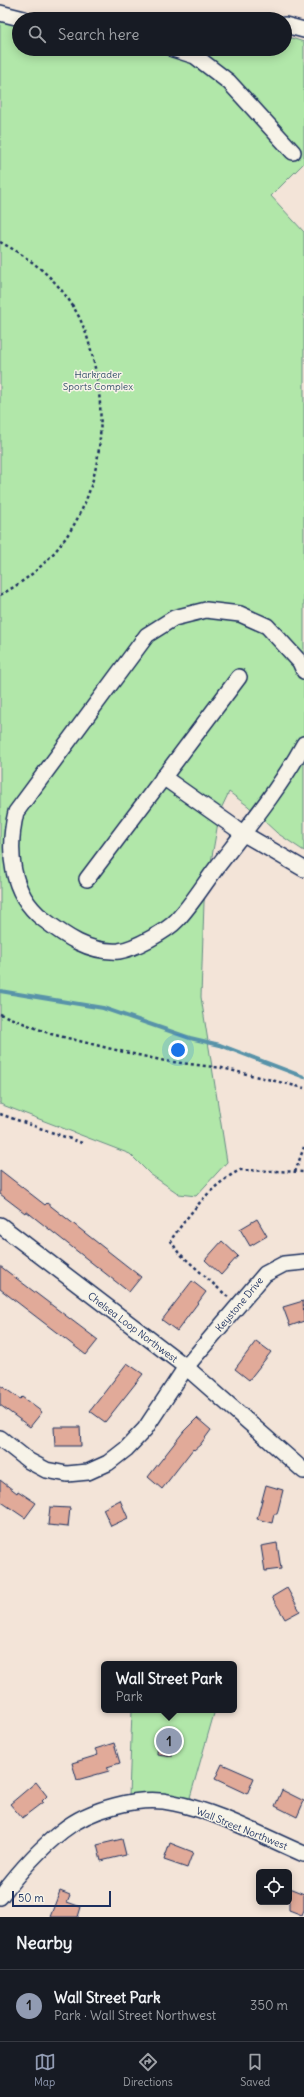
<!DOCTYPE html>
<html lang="en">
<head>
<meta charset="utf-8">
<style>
  body { margin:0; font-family:Delius,sans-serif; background:#20242c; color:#f1f3f6 }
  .controls { position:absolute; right:12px; bottom:12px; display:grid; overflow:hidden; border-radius:6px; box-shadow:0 2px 10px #0003 }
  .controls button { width:36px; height:36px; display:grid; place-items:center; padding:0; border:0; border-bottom:1px solid #363941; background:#171b24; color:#f1f3f6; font:20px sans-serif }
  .scale { position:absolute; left:12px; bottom:10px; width:99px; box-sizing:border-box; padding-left:4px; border:2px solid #1b2f5e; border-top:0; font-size:11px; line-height:14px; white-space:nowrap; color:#1b2f5e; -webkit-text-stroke:3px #f7f3e8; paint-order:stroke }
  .you { position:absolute; left:178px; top:1050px; width:14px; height:14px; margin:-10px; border:3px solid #fff; border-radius:50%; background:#1a73e8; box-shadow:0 0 0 6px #1a73e833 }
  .badge { display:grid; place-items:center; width:26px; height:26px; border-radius:50%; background:#919bb2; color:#111; font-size:13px; font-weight:700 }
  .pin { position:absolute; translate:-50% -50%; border:2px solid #fff; box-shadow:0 1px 4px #0006 }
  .popup { position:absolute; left:101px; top:1661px; width:136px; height:52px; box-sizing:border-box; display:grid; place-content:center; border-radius:6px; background:#171b24; filter:drop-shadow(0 1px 3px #0005); font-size:13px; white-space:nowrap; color:#9ea1a6 }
  .popup b { font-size:15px; color:#f1f3f6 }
  .popup::after { content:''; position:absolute; left:50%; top:100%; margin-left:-8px; border:8px solid transparent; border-top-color:#171b24 }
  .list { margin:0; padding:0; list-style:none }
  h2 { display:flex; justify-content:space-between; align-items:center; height:52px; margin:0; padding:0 16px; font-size:17px }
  h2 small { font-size:13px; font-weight:400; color:#9ea1a6 }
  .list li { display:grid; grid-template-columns:26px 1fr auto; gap:12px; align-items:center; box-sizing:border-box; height:72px; padding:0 16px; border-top:1px solid #363941 }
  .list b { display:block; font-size:15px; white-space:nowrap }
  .list p { margin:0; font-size:13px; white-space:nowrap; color:#9ea1a6 }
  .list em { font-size:13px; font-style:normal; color:#9ea1a6 }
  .icon { flex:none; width:22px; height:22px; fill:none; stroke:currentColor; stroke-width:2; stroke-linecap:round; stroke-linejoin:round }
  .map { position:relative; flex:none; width:304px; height:1917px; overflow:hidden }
  .search { position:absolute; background:#171b24; box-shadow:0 2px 10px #0003; left:12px; right:12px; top:12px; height:44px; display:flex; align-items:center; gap:10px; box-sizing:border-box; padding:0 14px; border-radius:22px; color:#9ea1a6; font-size:15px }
  .sheet { height:124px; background:#171b24 }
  nav { display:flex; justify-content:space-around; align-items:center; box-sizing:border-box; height:56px; border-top:1px solid #363941; background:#171b24; font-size:11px; color:#9ea1a6 }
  nav a { display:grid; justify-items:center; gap:2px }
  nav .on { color:#919bb2 }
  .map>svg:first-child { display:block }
</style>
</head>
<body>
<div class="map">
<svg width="304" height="1917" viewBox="0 0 304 1917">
  <rect width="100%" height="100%" fill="#f3e4d8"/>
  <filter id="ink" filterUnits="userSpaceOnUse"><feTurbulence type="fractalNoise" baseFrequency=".025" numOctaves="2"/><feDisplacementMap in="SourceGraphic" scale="8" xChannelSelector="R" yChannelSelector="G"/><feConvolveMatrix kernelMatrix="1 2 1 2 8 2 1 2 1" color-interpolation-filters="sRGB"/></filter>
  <g filter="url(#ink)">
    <g fill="#b1e7a9" stroke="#668b84">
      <path d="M0 20 19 25V49H285V36L304 42V163L271 196 304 232V851L277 833 248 806 229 792 220 811 204 902 201 997 227 1162 196 1196 179 1194 150 1174 130 1154 0 1104Z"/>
      <path d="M132 1710H215L189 1801 129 1796Z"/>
    </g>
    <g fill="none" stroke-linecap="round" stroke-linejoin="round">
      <path stroke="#5993a9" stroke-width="4" d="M0 991 103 1008 190 1038 220 1045 304 1077"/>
    </g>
    <g fill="#e1aa99" stroke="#1b2f5e">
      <path d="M0 1170 45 1205 47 1203 141 1277 129 1292 26 1211 25 1213 0 1194Z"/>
      <path d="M257 1219 267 1236 250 1246 240 1229Z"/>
      <path d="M222 1241 238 1256 221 1275 205 1260Z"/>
      <path d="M0 1266 98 1340 86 1355 0 1289Z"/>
      <path d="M192 1281 206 1292 177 1331 162 1320Z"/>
      <path d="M303 1301 304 1321 290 1326 283 1307Z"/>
      <path d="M256 1341 271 1352 249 1380 235 1369Z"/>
      <path d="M127 1363 143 1374 105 1422 90 1411Z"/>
      <path d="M0 1385 20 1399 22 1397 42 1412 30 1427 0 1405Z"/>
      <path d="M197 1418 211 1430 200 1445 194 1450 193 1449 162 1489 148 1477 184 1431Z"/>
      <path d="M54 1427H80L81 1446H55Z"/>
      <path d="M0 1480 17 1493 18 1491 36 1503 25 1518 0 1501Z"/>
      <path d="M266 1485 283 1490 277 1514H274L272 1523 257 1519Z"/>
      <path d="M120 1500 128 1518 111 1526 103 1509Z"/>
      <path d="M50 1507 70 1508 68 1527 48 1525Z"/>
      <path d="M277 1543 281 1569 265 1571 261 1546Z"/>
      <path d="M287 1588 300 1611 285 1619 272 1597Z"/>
      <path d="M158 1741 174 1743 172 1756 157 1754Z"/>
      <path d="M114 1743 120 1763 107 1767 109 1771 77 1780 72 1763 98 1755 95 1749Z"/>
      <path d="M222 1764 254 1778 247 1794 215 1779Z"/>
      <path d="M36 1782 47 1796 42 1801 43 1802 22 1818 10 1804Z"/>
      <path d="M282 1790 304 1801 297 1817 275 1806Z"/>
      <path d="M122 1839 126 1855 101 1861 97 1845Z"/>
      <path d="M170 1843 193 1852 187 1868 164 1860Z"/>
      <path d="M289 1888 304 1894V1910L302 1915 289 1910Z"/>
      <path d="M60 1891 70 1895 67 1902 81 1907 78 1917H50Z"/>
    </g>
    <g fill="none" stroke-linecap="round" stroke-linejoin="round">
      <g stroke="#1b2f5e" stroke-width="18">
        <g id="minor">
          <path d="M0 13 24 19"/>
          <path d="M285 25 304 30"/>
          <path d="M173 49 195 56 229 82 293 152"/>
          <path d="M304 671 300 662 267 626 240 614 206 610 174 618 147 635 16 812C7 850 10 893 43 919 65 936 89 953 119 951 134 949 167 931 177 920 192 904 204 884 217 867 248 827 280 788 304 744"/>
          <path d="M163 777 244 834 304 869"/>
          <path d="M87 879 239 677"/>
          <path d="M0 1225 186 1367 304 1471"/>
          <path d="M0 1438 29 1461 46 1470 67 1474 88 1472 108 1463 126 1449 145 1429 186 1367 265 1274 284 1264 304 1262"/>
          <path d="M0 1897C18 1873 38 1850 62 1831 89 1809 140 1795 174 1803 219 1812 262 1836 304 1854"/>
        </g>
      </g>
      <g stroke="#1b2f5e" stroke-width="2.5" stroke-dasharray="3 3" stroke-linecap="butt">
        <path d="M0 242C29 257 57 279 74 308 86 327 92 352 96 373 113 463 83 551 0 595"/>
        <path d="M0 1014 51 1034 120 1051 165 1061 222 1068 304 1088"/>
        <path d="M0 1114 82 1143"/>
        <path d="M295 1172 304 1147"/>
        <path d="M228 1297 178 1252 171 1241 173 1237C191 1212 212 1184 240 1170L304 1172"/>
      </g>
      <use href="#minor" stroke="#f7f3e8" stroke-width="15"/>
    </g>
  </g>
  <g text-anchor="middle" stroke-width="3" stroke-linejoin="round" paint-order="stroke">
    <g font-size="10" fill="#39546d" stroke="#f7f3e8">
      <text x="98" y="378">Harkrader<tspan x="98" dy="12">Sports Complex</tspan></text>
    </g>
    <g font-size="10" fill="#1b2f5e" stroke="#f7f3e8">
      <text transform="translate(239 1304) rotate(-50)" y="4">Keystone Drive</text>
      <text transform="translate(133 1327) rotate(37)" y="4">Chelsea Loop Northwest</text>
      <text transform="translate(242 1828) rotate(22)" y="4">Wall Street Northwest</text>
    </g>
  </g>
</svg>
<div class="controls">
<button><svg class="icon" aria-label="locate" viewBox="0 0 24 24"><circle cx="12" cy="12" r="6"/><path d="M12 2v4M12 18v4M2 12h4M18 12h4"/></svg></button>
</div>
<div class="scale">50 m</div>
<div class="you"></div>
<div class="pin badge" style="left:169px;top:1741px">1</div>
<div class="popup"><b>Wall Street Park</b>Park</div>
<div class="search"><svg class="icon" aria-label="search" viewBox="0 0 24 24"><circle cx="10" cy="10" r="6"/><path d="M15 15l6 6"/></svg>Search here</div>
</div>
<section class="sheet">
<h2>Nearby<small></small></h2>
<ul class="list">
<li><span class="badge">1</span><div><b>Wall Street Park</b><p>Park · Wall Street Northwest</p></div><em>350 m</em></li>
</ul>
</section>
<nav>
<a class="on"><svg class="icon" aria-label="map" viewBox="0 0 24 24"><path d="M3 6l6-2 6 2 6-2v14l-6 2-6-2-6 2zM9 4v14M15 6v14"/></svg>Map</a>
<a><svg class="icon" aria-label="directions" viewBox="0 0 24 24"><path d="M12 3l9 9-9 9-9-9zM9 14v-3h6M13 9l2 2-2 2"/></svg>Directions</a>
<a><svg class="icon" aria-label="saved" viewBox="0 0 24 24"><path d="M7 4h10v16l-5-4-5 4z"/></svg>Saved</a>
</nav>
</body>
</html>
